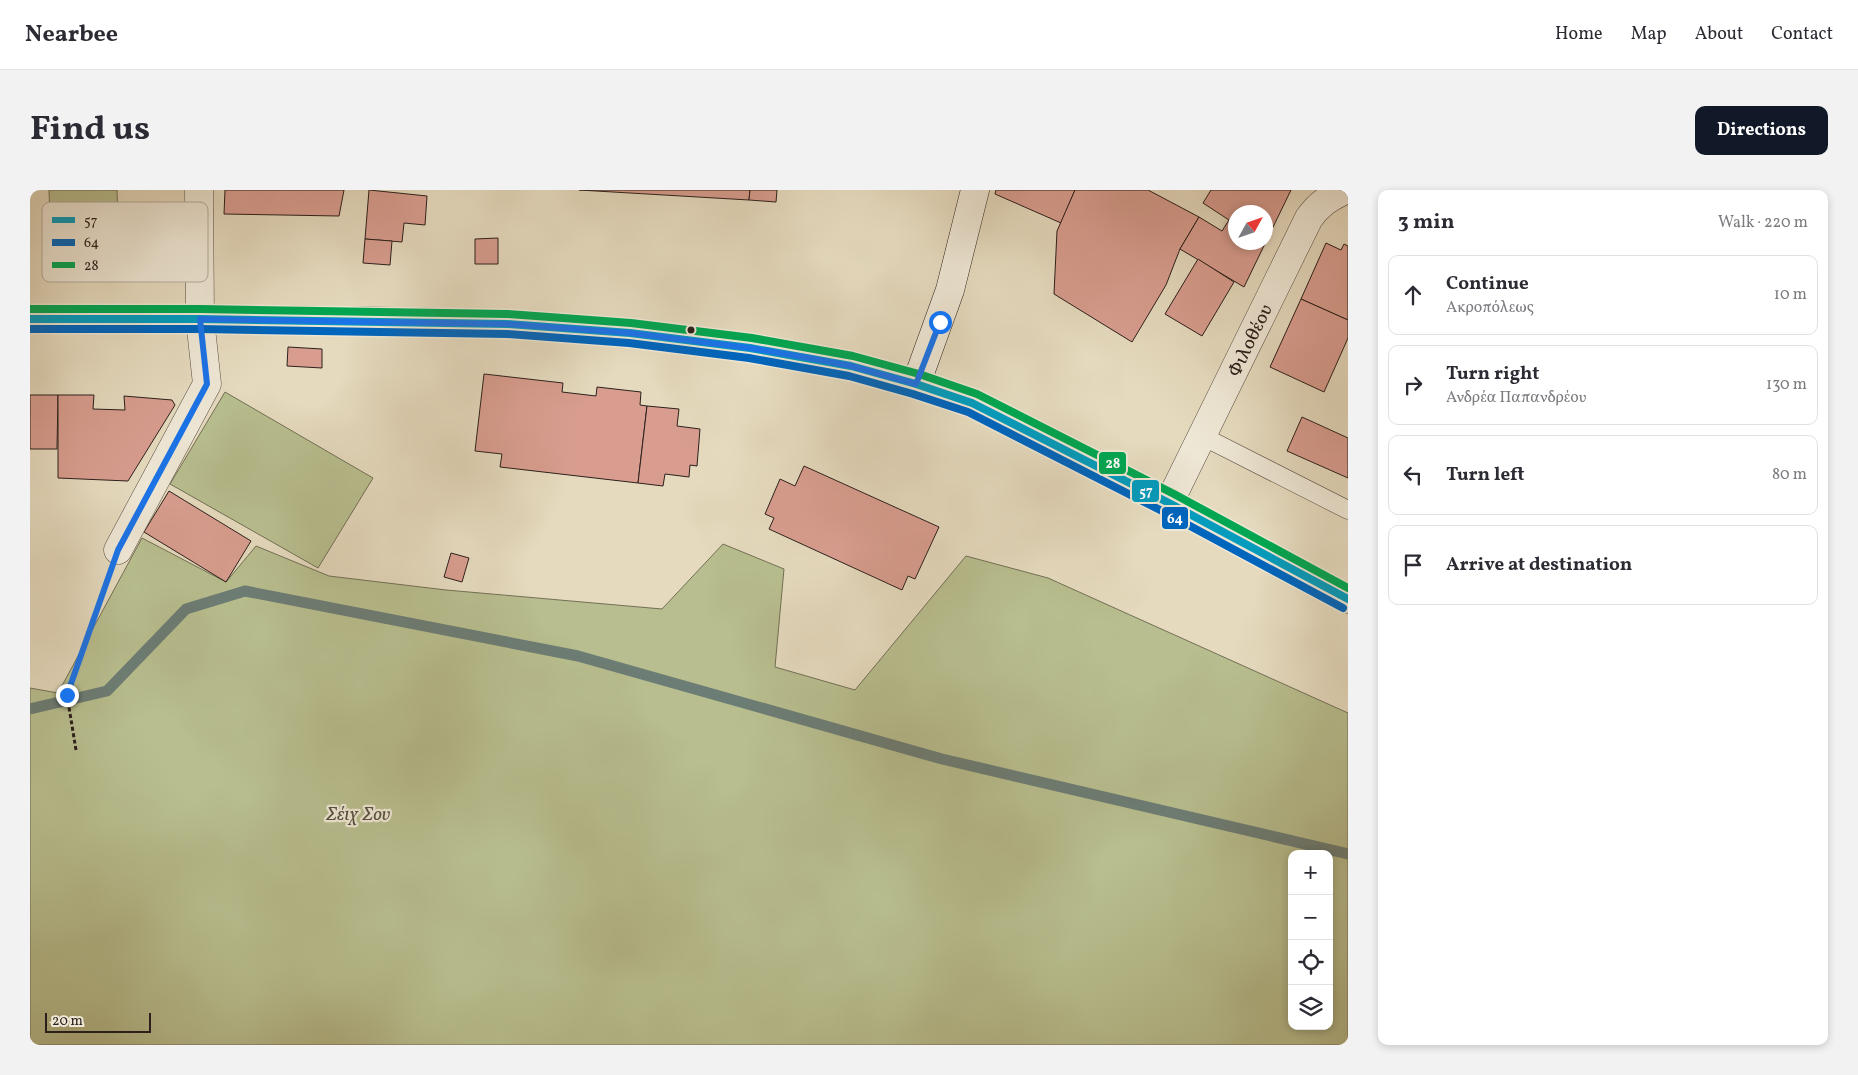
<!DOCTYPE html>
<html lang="en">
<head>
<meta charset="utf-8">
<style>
  body { margin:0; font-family:Vollkorn,serif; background:#f2f2f3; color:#2b2b33 }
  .controls { position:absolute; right:15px; bottom:15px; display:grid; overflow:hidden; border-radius:10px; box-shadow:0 2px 8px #0003 }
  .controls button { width:45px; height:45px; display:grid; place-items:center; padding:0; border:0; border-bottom:1px solid #e1e1e2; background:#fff; color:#2b2b33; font:25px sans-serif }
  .compass { position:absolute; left:1198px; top:15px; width:45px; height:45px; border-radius:50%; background:#fff; box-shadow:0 2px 8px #0003; rotate:50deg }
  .scale { position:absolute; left:15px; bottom:12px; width:106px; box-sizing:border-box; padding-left:5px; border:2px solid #2c201c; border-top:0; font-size:14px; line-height:18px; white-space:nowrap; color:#2c201c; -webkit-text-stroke:4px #eee7d5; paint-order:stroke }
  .stop { position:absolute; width:15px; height:15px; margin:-11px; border:4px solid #1a73e8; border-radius:50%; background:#fff }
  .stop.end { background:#1a73e8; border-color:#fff; box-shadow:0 1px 5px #0008 }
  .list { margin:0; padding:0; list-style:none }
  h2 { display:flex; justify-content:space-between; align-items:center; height:65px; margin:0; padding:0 20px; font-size:21px }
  h2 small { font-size:16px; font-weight:400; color:#7c7c81 }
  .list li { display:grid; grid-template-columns:32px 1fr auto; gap:15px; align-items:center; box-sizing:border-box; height:80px; margin:0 10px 10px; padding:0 10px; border:1px solid #e1e1e2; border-radius:10px }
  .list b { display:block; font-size:19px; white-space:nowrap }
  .list p { margin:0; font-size:16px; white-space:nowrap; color:#7c7c81 }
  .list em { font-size:16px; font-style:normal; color:#7c7c81 }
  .icon { flex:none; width:28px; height:28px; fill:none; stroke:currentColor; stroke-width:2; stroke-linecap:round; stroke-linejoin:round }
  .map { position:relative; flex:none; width:1318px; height:855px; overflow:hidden; border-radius:10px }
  header { display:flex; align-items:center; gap:30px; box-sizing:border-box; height:70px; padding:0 25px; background:#fff; border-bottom:1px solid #e1e1e2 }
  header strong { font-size:24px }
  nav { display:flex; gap:28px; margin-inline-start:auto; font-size:18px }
  .intro { display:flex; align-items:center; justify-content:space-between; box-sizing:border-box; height:120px; padding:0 30px }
  h1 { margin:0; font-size:35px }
  .button { padding:12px 22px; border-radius:10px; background:#111827; color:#fff; font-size:18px; font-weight:700 }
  main { display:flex; gap:30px; padding:0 30px }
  aside { flex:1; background:#fff; border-radius:10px; box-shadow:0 2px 8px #0003 }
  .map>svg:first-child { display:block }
</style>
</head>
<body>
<header>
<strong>Nearbee</strong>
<nav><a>Home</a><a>Map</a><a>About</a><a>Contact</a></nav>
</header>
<div class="intro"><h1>Find us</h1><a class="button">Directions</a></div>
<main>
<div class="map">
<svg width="1318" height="855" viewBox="0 0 1318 855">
  <rect width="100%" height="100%" fill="#e5dabe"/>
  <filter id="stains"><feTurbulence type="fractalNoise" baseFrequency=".004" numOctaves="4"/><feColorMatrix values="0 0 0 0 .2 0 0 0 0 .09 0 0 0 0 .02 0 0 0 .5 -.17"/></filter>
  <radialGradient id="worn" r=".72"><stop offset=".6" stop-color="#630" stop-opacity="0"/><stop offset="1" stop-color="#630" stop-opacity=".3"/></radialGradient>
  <g fill="#b8be8f" stroke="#726f56" fill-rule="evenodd">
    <path d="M19 0H87L88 32 20 33Z"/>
    <path d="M195 202 343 288 288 378 140 294Z"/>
    <path d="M112 348 196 392 226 356 299 386 416 400 632 419 693 354 754 379 745 477 825 500 936 366 1018 388 1318 523V855H0V498L28 503ZM1262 664H1299V836H1262Z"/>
  </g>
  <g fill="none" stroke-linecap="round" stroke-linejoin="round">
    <path stroke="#6c7d75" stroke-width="11" d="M0 519 77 501 156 419 215 401 548 466 912 569 1318 664"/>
  </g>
  <g fill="#d89d8f" stroke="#2c201c" fill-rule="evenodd">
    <path d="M195 0H314L309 26 194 24Z"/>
    <path d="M339 0 397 6 395 35 374 33 372 52 335 49Z"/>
    <path d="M549 0H720L719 10Z"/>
    <path d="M720 0H747L746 12 719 10Z"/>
    <path d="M966 0H1045L1031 33 965 4Z"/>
    <path d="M1045 0H1118L1169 27 1150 59 1136 95 1102 152 1024 104 1027 41Z"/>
    <path d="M1181 0H1261L1214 97 1150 59 1169 27 1192 41 1199 30 1173 13ZM1206 22H1236V52H1206Z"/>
    <path d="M468 48V74H445V49Z"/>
    <path d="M335 49 362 51 360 75 333 73Z"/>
    <path d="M1296 53 1311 60 1314 54 1318 56V130L1271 109Z"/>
    <path d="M1168 69 1204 92 1172 146 1135 124Z"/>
    <path d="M1271 109 1318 130V148L1294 202 1240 177Z"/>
    <path d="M258 157 292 159V178L257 176Z"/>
    <path d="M454 184 533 193 532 202 566 206 567 197 611 202 610 215 617 216 608 293 470 277 472 264 445 261Z"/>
    <path d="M0 205H28L27 259H0Z"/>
    <path d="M28 205H64L63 219 95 220 94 206 142 210 145 215 98 291 28 288Z"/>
    <path d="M617 216 649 219 647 236 670 239 667 276 660 275 659 287 635 284 633 296 608 293Z"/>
    <path d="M1272 227 1318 248V288L1257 261Z"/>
    <path d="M774 276 909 337 885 389 878 386 872 400 739 339 744 328 735 324 750 289 765 296Z"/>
    <path d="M139 301 221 351 196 392 114 342Z"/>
    <path d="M421 363 439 368 432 392 414 387Z"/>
  </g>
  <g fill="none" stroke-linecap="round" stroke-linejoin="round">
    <g stroke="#5a4e44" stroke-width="19">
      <path id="lane" d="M1172 246 1318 320"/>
    </g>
    <g stroke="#5a4e44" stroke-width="29">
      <g id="street">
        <path d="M1139 313 1279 28C1289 14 1300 7 1315 0"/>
        <path d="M88 360 177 194 170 129 169 0"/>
      </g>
    </g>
    <g stroke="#2c201c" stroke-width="29">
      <g id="secondary">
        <path d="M0 129H170L341 131 477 134 537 138 600 143 720 158 779 168 821 176 886 194 942 213 1139 313 1318 409"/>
        <path d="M886 194 920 100 945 0"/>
      </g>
    </g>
    <path stroke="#2c201c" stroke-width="3" stroke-dasharray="4 2.5" stroke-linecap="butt" d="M46 560 37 505 78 389"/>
    <use href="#lane" stroke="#eee7d5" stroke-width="18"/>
    <use href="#street" stroke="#eee7d5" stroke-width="28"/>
    <use href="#secondary" stroke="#eee7d5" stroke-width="28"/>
    <g stroke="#eee7d5" stroke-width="11">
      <path id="bus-1" d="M0 129H170L477 134 600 143 720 158 821 176 886 194 942 213 1139 313 1318 409"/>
    </g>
    <g stroke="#eee7d5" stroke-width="11">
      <path id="bus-2" d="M0 139H170L477 144 599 153 719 168 819 186 883 204 938 222 1134 322 1313 418"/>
    </g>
    <g stroke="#eee7d5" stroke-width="11">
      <path id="bus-3" d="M0 119H170L478 124 601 133 722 148 823 166 889 184 947 204 1144 304 1318 398"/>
    </g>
    <use href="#bus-1" stroke="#049bbc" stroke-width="8"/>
    <use href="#bus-2" stroke="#0065bd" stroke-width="8"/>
    <use href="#bus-3" stroke="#00a651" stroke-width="8"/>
  </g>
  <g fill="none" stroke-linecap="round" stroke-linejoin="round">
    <path stroke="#1a73e8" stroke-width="6" d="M37 505 88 360 177 194 170 129 477 134 600 143 720 158 779 168 821 176 886 194 910 132"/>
  </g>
  <circle fill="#2c201c" stroke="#eee7d5" stroke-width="2" cx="661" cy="140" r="4.5"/>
  <g text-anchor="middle" stroke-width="4.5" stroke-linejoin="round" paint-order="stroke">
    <g font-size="19" fill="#2c201c" stroke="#eee7d5">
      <text transform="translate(1219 150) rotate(-64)" y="7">Φιλοθέου</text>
    </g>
    <g font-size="19" font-style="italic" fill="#564f3e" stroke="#eee7d5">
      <text x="328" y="630">Σέιχ Σου</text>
    </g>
  </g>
  <rect x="12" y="12" width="166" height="80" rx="8" fill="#eee7d5" stroke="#b4ab9e" stroke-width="1"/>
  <rect x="22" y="27" width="23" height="6" fill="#049bbc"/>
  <rect x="22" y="49" width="23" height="7" fill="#0065bd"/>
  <rect x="22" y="72" width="23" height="6" fill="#00a651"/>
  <g font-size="14" fill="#2c201c">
    <text x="54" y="35">57</text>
    <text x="54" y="57">64</text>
    <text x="54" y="80">28</text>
  </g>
  <g stroke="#eee7d5" stroke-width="2">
    <rect x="1068" y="261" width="29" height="24" rx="5" fill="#00a651"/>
    <rect x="1101" y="289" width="29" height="24" rx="5" fill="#049bbc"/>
    <rect x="1131" y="316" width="28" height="24" rx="5" fill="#0065bd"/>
  </g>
  <g font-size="14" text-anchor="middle" font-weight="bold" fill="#fff">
    <text x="1083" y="278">28</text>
    <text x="1116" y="306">57</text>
    <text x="1145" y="333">64</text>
  </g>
  <rect width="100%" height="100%" filter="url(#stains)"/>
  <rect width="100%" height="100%" fill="url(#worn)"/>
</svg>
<div class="controls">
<button>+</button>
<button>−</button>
<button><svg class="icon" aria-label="locate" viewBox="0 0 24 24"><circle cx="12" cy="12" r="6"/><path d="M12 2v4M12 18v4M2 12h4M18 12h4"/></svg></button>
<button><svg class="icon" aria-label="layers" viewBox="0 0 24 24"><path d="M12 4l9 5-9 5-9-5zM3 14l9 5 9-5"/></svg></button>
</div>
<svg class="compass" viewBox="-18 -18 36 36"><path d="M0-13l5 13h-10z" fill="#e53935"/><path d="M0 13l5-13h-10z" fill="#7c7c81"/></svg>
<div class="scale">20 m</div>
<div class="stop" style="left:910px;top:132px"></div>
<div class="stop end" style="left:37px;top:505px"></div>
</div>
<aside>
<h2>3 min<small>Walk · 220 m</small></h2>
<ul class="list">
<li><svg class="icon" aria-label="ahead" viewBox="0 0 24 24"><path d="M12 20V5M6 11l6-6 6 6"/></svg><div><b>Continue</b><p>Ακροπόλεως</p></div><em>10 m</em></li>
<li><svg class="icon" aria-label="right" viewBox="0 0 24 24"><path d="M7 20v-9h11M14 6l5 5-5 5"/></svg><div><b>Turn right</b><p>Ανδρέα Παπανδρέου</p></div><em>130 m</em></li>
<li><svg class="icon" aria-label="left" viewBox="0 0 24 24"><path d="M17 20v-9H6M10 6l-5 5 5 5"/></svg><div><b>Turn left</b></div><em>80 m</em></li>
<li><svg class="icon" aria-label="arrive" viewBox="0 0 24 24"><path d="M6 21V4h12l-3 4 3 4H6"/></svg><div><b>Arrive at destination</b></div></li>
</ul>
</aside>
</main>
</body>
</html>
